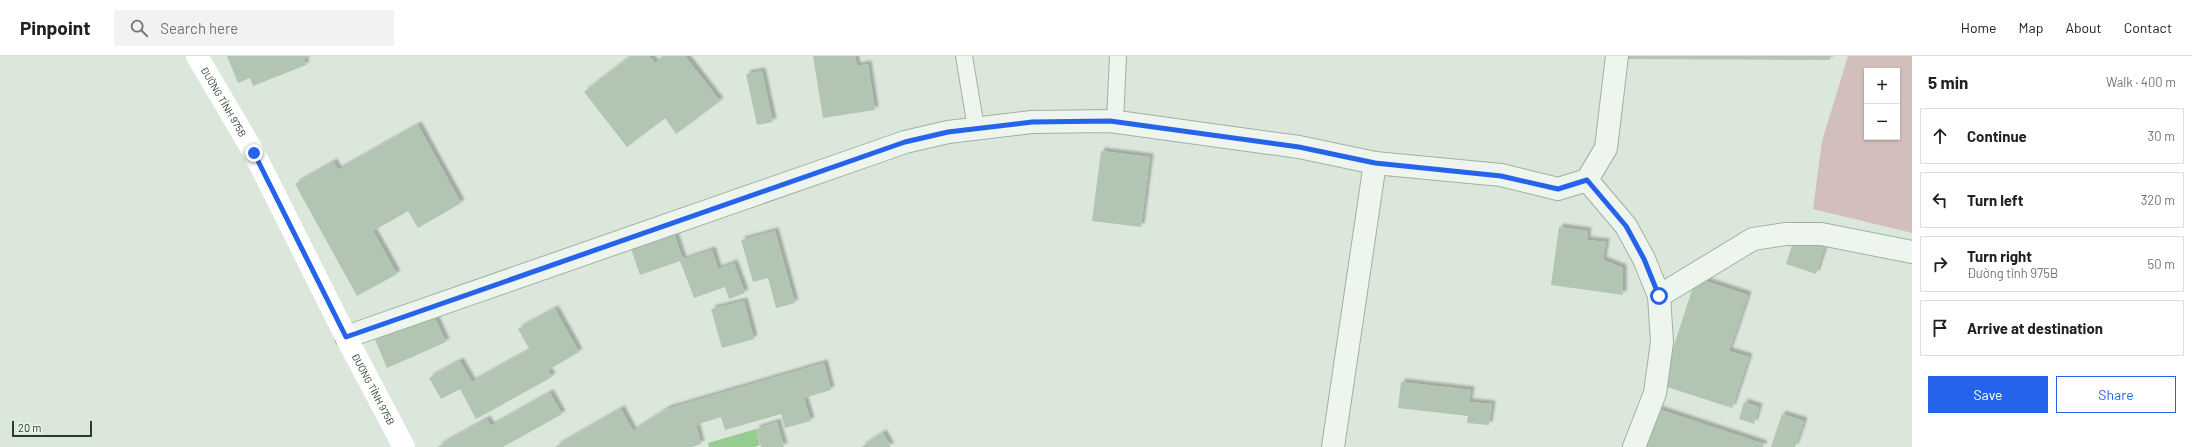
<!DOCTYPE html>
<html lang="en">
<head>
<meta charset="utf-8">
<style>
  body { margin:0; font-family:Barlow,sans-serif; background:#f2f2f2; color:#202124 }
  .controls { position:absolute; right:12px; top:12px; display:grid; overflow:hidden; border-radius:0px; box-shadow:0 1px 3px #0004 }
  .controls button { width:36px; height:36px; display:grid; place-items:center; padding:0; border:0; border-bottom:1px solid #e0e0e0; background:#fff; color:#202124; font:20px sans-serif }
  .scale { position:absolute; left:12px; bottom:10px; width:80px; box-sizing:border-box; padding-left:4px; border:2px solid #243f25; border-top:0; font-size:11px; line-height:14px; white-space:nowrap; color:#243f25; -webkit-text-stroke:3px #ebf5ea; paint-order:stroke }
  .stop { position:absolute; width:12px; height:12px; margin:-9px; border:3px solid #2563eb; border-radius:50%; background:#fff }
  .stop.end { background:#2563eb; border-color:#fff; box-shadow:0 1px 4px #0008 }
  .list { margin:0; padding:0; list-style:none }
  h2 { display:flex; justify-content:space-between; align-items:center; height:52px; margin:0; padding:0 16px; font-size:17px }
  h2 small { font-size:13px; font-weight:400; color:#757577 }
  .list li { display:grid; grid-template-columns:26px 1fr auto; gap:12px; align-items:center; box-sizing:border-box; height:56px; margin:0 8px 8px; padding:0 8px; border:1px solid #e0e0e0; border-radius:0px }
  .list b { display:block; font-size:15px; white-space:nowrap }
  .list p { margin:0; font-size:13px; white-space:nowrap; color:#757577 }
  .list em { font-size:13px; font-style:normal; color:#757577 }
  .actions { display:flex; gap:8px; padding:12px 16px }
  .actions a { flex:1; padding:9px 0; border:1px solid #2563eb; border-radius:0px; text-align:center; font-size:14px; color:#2563eb }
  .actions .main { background:#2563eb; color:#fff }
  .icon { flex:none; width:22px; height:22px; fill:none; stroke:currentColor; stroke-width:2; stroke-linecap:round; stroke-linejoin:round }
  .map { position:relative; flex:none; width:1912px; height:391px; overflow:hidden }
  header { display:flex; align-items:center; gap:24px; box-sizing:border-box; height:56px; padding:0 20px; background:#fff; border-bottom:1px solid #e0e0e0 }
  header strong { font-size:19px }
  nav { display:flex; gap:22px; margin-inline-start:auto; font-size:14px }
  .search { width:280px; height:36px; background:#f2f2f2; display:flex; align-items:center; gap:10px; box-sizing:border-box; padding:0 14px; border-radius:0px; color:#757577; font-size:15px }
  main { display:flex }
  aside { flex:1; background:#fff }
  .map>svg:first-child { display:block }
</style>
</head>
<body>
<header>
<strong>Pinpoint</strong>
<div class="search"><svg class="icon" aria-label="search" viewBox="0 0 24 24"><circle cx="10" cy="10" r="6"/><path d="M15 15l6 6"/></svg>Search here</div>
<nav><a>Home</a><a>Map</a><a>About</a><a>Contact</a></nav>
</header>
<main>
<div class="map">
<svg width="1912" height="391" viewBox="0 0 1912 391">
  <defs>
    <filter id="shadow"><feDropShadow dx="3.5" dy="-3.5" stdDeviation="1" flood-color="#0004"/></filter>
  </defs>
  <rect width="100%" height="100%" fill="#dbe7db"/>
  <path fill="#d2bfbb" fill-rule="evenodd" d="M1848 0H1912V177L1813 153 1822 85ZM1867 15H1897V81H1867Z"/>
  <path fill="#97cc92" d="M756 373 760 389 755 391H709L708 387Z"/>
  <g fill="#b2c5b2" filter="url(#shadow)">
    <path d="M227 0H310L304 3 306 9 253 30 250 22 238 27Z"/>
    <path d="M631 0H649L655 7 664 0H685L720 45 676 78 665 62 627 91 584 36Z"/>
    <path d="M813 0H855L857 10 868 8 875 54 823 62Z"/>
    <path d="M1623 0H1830V4L1623 3Z"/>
    <path d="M762 15 773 66 757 69 746 18Z"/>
    <path d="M418 69 461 147 418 172 408 155 373 175 397 218 357 240 295 128 334 106 338 114Z"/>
    <path d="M1101 95 1150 101 1141 171 1092 165Z"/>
    <path d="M672 171 683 204 712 194 718 213 734 207 745 237 729 243 725 231 694 242 680 205 640 219 629 187Z"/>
    <path d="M1559 171 1588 175 1587 184 1606 186 1603 204 1623 212V239L1551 229Z"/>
    <path d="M775 175 795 247 776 252 768 222 753 226 741 184Z"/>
    <path d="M1795 180 1825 190 1816 218 1786 208Z"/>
    <path d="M1696 222 1748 239 1729 295 1749 301 1732 352 1661 329Z"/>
    <path d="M744 245 754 283 722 292 711 253Z"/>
    <path d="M431 253 446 286 387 312 373 279Z"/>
    <path d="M555 253 579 296 548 314 552 321 476 363 460 333 441 343 429 322 460 305 472 326 530 294 518 273Z"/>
    <path d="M824 307 831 334 804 342 811 365 785 372 781 358 725 374 721 361 696 369 701 388 692 391H555L621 353 633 375 667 353Z"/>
    <path d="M1401 326 1471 334 1469 346 1492 348 1489 369 1467 367 1468 360 1398 352Z"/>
    <path d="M550 337 562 358 503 391H437L487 363 491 370Z"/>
    <path d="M1744 346 1759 351 1754 368 1739 363Z"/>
    <path d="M1658 353 1764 388 1763 391H1645Z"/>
    <path d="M1782 358 1804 365 1795 391H1771Z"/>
    <path d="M777 366 784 391H761L756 373Z"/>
    <path d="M883 377 891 391H861Z"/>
  </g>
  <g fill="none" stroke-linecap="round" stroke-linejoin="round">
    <g stroke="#a0b1a1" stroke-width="18">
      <g id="lane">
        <path d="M964 0 976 72"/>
        <path d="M1115 66 1118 0"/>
      </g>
    </g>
    <g stroke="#a0b1a1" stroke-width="24">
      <g id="street">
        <path d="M1587 124 1626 170 1644 203 1659 240 1662 286 1655 337 1634 391"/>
        <path d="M1659 240 1753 183 1786 178H1821L1912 196"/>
        <path d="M346 281 868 99 905 86 948 76 1032 66 1110 65 1299 91 1375 107 1501 119 1558 133 1587 124 1606 92 1617 0"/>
        <path d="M1333 391 1375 107"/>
      </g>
    </g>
    <use href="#lane" stroke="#eef5ee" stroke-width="16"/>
    <use href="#street" stroke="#eef5ee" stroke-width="22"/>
    <path stroke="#fff" stroke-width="22" id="s1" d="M197 0 254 97 346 281 404 391"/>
  </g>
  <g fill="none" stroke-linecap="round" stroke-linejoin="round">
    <path stroke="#2563eb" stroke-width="5" d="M254 97 346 281 905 86 948 76 1032 66 1110 65 1299 91 1375 107 1501 120 1558 133 1587 124 1626 170 1644 203 1659 240"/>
  </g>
  <g text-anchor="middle" stroke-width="3.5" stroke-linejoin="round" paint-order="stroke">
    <g font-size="10" fill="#243f25" stroke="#ebf5ea">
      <text dy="4" stroke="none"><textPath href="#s1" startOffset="53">ĐƯỜNG TỈNH 975B</textPath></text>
      <text dy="4" stroke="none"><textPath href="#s1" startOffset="377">ĐƯỜNG TỈNH 975B</textPath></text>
    </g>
  </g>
</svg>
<div class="controls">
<button>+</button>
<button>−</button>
</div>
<div class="scale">20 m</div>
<div class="stop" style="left:1659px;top:240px"></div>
<div class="stop end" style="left:254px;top:97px"></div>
</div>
<aside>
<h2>5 min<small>Walk · 400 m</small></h2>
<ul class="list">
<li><svg class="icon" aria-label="ahead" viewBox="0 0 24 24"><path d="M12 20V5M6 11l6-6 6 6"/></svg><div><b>Continue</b></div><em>30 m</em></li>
<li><svg class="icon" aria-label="left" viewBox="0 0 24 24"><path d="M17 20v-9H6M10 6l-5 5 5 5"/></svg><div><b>Turn left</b></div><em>320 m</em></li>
<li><svg class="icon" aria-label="right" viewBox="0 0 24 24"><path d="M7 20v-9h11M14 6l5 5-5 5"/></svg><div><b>Turn right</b><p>Đường tỉnh 975B</p></div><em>50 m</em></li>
<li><svg class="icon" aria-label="arrive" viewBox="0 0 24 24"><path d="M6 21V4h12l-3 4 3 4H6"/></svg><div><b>Arrive at destination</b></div></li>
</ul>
<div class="actions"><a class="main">Save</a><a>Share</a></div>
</aside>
</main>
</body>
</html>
